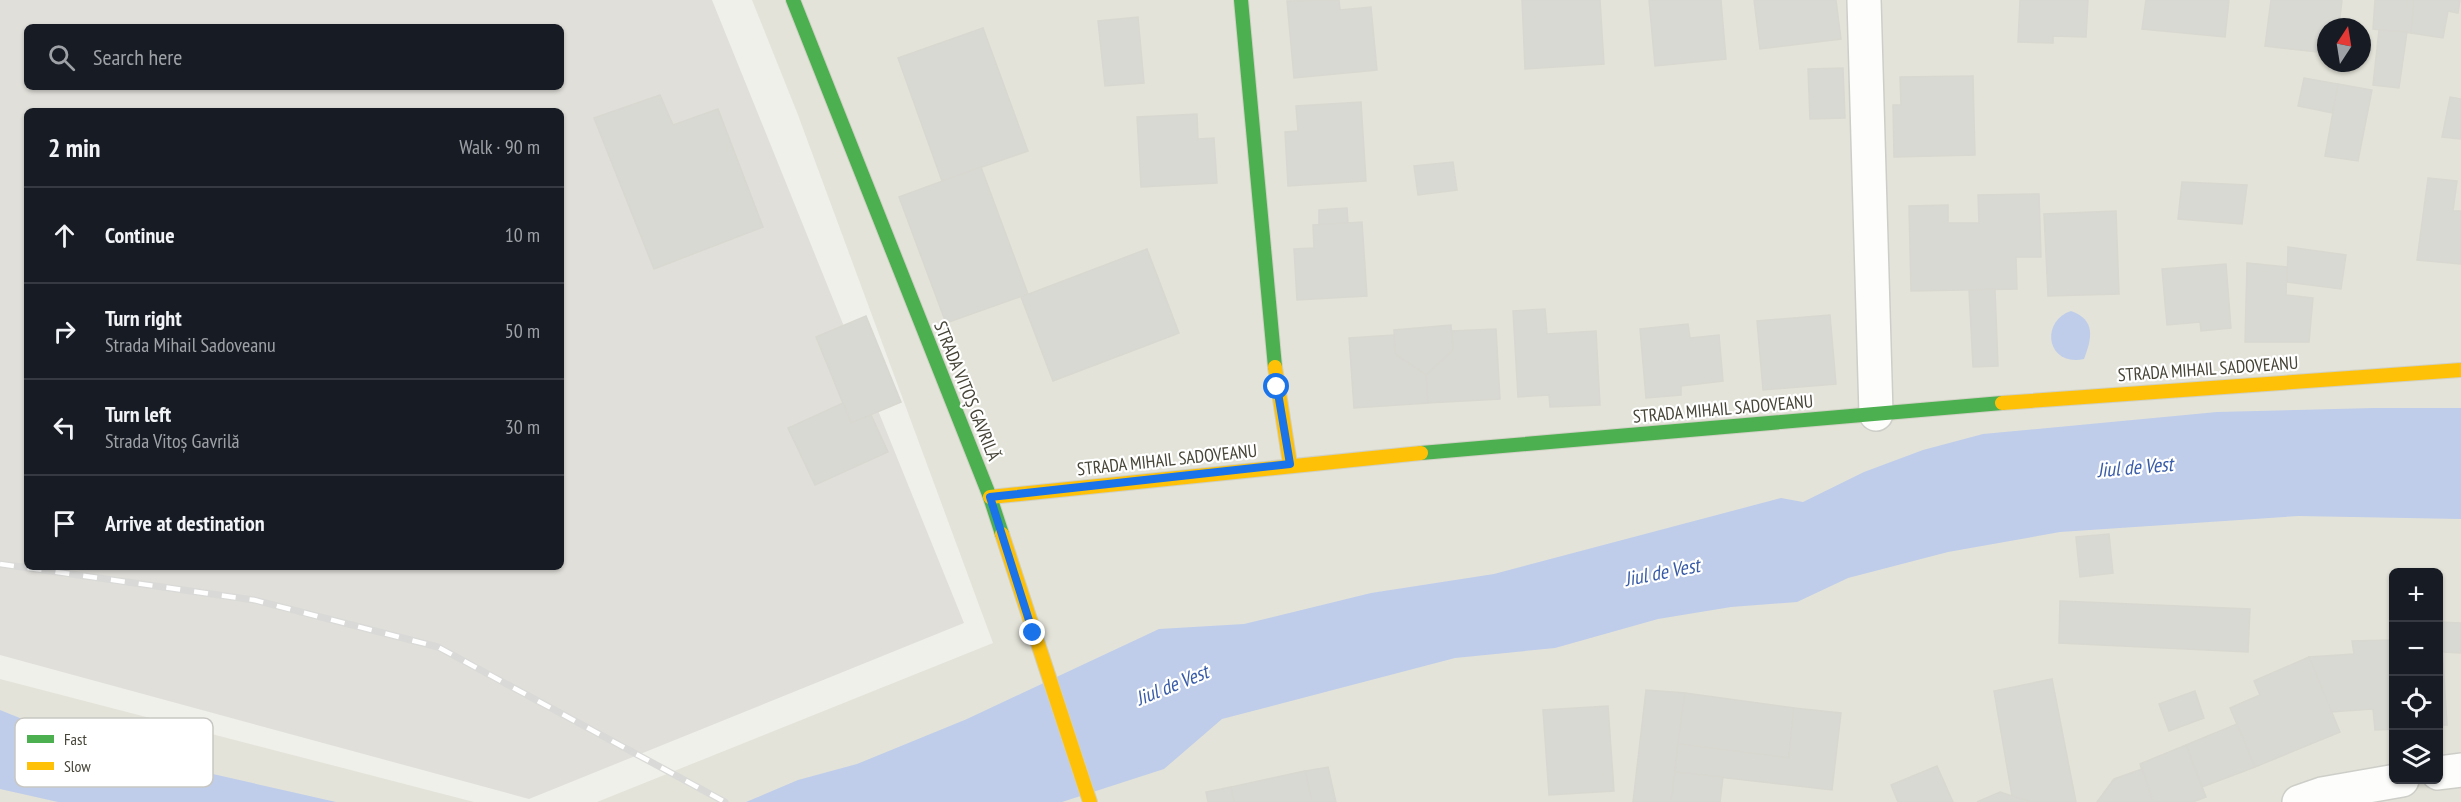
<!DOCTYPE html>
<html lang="en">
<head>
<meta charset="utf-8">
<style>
  body { margin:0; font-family:"PT Sans Narrow",sans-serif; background:#242831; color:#f1f3f6 }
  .controls { position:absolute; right:18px; bottom:18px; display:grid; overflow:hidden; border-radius:9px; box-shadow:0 2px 4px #0004 }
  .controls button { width:54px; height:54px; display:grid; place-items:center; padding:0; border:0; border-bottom:2px solid #363941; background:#171b24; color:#f1f3f6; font:30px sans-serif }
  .compass { position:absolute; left:2317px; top:18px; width:54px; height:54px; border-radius:50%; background:#171b24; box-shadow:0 2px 4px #0004; rotate:12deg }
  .stop { position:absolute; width:18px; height:18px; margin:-14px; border:4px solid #1a73e8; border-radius:50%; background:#fff }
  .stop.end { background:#1a73e8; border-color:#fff; box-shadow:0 2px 6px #0008 }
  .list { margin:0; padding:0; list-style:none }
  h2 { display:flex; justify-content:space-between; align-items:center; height:78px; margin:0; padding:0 24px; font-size:26px }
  h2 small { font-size:20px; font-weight:400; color:#9ea1a6 }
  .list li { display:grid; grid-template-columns:39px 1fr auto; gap:18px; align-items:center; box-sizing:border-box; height:96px; padding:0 24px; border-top:2px solid #363941 }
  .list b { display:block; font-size:22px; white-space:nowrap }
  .list p { margin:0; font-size:20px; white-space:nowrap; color:#9ea1a6 }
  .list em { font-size:20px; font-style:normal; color:#9ea1a6 }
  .icon { flex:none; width:33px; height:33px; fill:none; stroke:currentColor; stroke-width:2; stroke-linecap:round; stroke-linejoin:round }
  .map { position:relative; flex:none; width:2461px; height:802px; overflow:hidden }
  .search { position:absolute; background:#171b24; box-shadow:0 2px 4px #0004; left:24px; top:24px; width:540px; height:66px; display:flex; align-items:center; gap:15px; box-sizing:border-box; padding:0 21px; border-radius:9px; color:#9ea1a6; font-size:22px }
  .panel { position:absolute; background:#171b24; box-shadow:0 2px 4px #0004; left:24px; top:108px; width:540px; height:462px; border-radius:9px }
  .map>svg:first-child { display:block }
</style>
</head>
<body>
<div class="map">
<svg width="2461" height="802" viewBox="0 0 2461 802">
  <rect width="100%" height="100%" fill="#f0f0eb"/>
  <g fill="#e3e3d9" fill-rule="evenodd">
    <path d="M752 0H2461V802H597L993 643 798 115ZM2326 27H2362V63H2326ZM2394 572H2438V780H2394Z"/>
    <path d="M0 679 474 802H0Z"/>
  </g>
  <path fill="#e0dfd9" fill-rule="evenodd" d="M0 0H712L964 623 529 799 0 655ZM27 27H561V87H27ZM27 111H561V567H27Z"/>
  <g fill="#bfcdea">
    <path d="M2071 311C2096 320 2092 338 2084 359 2046 367 2040 321 2071 311Z"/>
    <path d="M2374 408H2461V519L2298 516 2060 532 1948 552 1848 578 1797 602 1731 607 1658 619 1555 648 1455 658 1222 719 1164 769 1062 802H746L798 780 857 764 967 719 1159 629 1244 624 1371 593 1494 574 1781 498 1803 502 1864 472 1923 450 1983 434 2217 412Z"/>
    <path d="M0 710 89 746 336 802H58L0 789Z"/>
  </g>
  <g fill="#d9d9d4" stroke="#d8d8d1" stroke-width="1.5">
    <path d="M1339 0 1340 10 1371 7 1377 70 1294 78 1287 1Z"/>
    <path d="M1522 0H1600L1604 64 1525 69Z"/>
    <path d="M1649 0H1721L1726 59 1655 66Z"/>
    <path d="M1754 0H1836L1841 39 1760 49Z"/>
    <path d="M2020 0H2088L2086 37 2053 36V43L2018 42Z"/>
    <path d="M2146 0H2229L2225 37 2142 29Z"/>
    <path d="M2271 0H2342L2339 27H2326V53L2265 46Z"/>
    <path d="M2375 0H2414L2411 33 2373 29Z"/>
    <path d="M2414 0H2460L2458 13 2448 11 2443 38 2411 33Z"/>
    <path d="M1138 17 1144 83 1105 86 1098 21Z"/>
    <path d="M983 28 1028 151 942 181 898 58Z"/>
    <path d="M2379 30 2407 32 2399 88 2373 85Z"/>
    <path d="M1843 68 1845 118 1810 119 1808 69Z"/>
    <path d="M1973 76 1975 155 1894 157 1893 105H1901L1900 77Z"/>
    <path d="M2304 78 2338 84 2333 113 2298 106Z"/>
    <path d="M2338 84 2372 90 2358 161 2325 156Z"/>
    <path d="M660 95 673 125 718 109 763 227 654 269 594 118Z"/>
    <path d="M2450 97 2461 99V139L2442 137Z"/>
    <path d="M1361 102 1366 181 1288 186 1285 132 1298 131 1296 106Z"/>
    <path d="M1197 114 1198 139 1214 138 1217 183 1141 187 1137 117Z"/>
    <path d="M1453 162 1457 190 1418 195 1414 166Z"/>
    <path d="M981 167 1028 294 946 323 899 197Z"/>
    <path d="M2428 178 2457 181 2453 211H2461V264L2417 260Z"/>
    <path d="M2182 182 2247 185 2242 224 2178 219Z"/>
    <path d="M2039 194 2041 257H2016L2017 289 1911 291 1909 206 1948 205V223H1979L1978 195Z"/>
    <path d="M1347 208 1348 223 1319 225V210Z"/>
    <path d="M2116 211 2119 294 2048 296 2044 214Z"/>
    <path d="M1362 222 1367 296 1297 300 1294 249 1314 248 1313 225Z"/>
    <path d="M2288 247 2346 255 2341 289 2287 282Z"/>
    <path d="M1147 249 1179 333 1053 381 1021 297Z"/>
    <path d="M2247 263 2287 267 2286 295 2313 298 2309 342H2245Z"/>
    <path d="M2226 264 2231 328 2201 331 2200 322 2167 325 2162 269Z"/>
    <path d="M1995 289 1998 366 1973 367 1969 290Z"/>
    <path d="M1545 309 1547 334 1596 331 1600 405 1550 407 1549 395 1518 397 1513 311Z"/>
    <path d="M1830 315 1836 384 1763 390 1757 321Z"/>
    <path d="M866 316 901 402 851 423 816 337Z"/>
    <path d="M1688 324 1690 338 1719 335 1723 381 1681 386V395L1646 398 1640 329Z"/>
    <path d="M1451 325 1453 350 1426 375 1395 354 1394 330Z"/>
    <path d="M1496 329 1500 399 1428 403 1426 375 1453 350 1452 331Z"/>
    <path d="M1394 335 1395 354 1426 375 1428 403 1354 408 1349 338Z"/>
    <path d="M843 403 851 423 871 415 888 452 815 485 788 428Z"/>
    <path d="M2109 534 2113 573 2080 577 2076 537Z"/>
    <path d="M2060 601 2250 609 2248 652 2059 643Z"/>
    <path d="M2438 622 2461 623V653L2443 652 2442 645 2438 644Z"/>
    <path d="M2394 640V729L2375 730 2373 709 2331 712 2309 657 2354 654 2352 641Z"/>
    <path d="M2438 644 2442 645 2447 725H2438Z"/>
    <path d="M2309 657 2340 732 2255 767 2230 708 2260 695 2254 681Z"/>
    <path d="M2052 679 2076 802H2030L2012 796 1994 691Z"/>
    <path d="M1646 690 1685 693 1671 802H1633Z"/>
    <path d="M2195 691 2204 718 2169 731 2159 704Z"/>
    <path d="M1685 693 1794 708 1789 758 1678 744Z"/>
    <path d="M1608 706 1614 791 1549 795 1543 710Z"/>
    <path d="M1794 708 1841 713 1832 790 1675 772 1678 744 1789 758Z"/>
    <path d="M2237 724 2255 767 2202 787 2186 745Z"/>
    <path d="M2186 745 2206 797 2193 802H2153L2140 764Z"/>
    <path d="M1937 766 1953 802H1898L1891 785Z"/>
    <path d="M1328 767 1336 802H1312L1305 771Z"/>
    <path d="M2142 769 2153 802H2097L2114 779Z"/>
    <path d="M1305 771 1312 802H1234L1231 787Z"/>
    <path d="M1675 772 1723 777 1720 802H1671Z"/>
    <path d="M1231 787 1234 802H1208L1206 792Z"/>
    <path d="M2000 792 2030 802H1977Z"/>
  </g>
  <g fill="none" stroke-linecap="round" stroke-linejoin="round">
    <g stroke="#cecec9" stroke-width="36">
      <g id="street">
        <path d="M1864 0 1876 414"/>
        <path d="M2438 773 2461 770"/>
        <path d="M2299 802 2322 794 2402 780"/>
      </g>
    </g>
    <g stroke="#d0d0c4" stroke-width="16">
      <g id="fast">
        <path d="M793 0 990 497 1002 534"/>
        <path d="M1241 0 1275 367"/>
        <path d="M1421 453 2002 403"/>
      </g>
    </g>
    <g stroke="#d0d0c4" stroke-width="16">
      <g id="slow">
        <path d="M1275 367 1290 464"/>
        <path d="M2002 403 2461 370"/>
        <path d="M990 497 1421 453"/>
        <path d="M1002 534 1090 802"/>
      </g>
    </g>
    <use href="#street" stroke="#fdfdfc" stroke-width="33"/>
    <use href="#fast" stroke="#4caf50" stroke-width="14"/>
    <use href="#slow" stroke="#ffc107" stroke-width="14"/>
    <g stroke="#d9d9d8" stroke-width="7">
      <path id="rail" d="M0 564 254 600 438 647 725 802"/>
    </g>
    <use href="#rail" stroke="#fff" stroke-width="4.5" stroke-dasharray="14" stroke-linecap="butt"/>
  </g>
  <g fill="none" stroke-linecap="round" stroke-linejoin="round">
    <path stroke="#1a73e8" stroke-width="8" d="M1033 633 990 497 1290 464 1277 387"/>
  </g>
  <g text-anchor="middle" stroke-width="4.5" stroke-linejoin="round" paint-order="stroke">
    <g font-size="18" fill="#464437" stroke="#fff">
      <text transform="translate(2208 369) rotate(-4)" y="6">STRADA MIHAIL SADOVEANU</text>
      <text transform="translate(967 391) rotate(68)" y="6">STRADA VITOȘ GAVRILĂ</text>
      <text transform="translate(1723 409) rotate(-5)" y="6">STRADA MIHAIL SADOVEANU</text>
      <text transform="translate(1167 460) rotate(-6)" y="6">STRADA MIHAIL SADOVEANU</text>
    </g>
    <g font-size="20" font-style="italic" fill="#395ca9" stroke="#fff">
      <text transform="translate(2135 467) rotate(-5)" y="7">Jiul de Vest</text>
      <text transform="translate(1662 572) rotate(-11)" y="7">Jiul de Vest</text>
      <text transform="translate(1172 685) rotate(-22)" y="7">Jiul de Vest</text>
    </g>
  </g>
  <rect x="15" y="718" width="198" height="69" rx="9" fill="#fff" stroke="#c8c7c3" stroke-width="1.5"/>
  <rect x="27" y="735" width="27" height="8" fill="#4caf50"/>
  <rect x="27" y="762" width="27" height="8" fill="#ffc107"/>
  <g font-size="16" fill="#464437">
    <text x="64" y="745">Fast</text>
    <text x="64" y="772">Slow</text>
  </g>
</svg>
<div class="controls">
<button>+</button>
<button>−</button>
<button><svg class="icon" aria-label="locate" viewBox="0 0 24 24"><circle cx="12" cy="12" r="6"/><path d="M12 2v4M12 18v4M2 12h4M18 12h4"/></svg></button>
<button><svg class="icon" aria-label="layers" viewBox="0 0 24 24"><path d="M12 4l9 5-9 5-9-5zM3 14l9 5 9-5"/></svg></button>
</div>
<svg class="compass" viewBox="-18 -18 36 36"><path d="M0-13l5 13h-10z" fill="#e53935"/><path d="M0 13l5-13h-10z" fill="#9ea1a6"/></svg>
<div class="stop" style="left:1277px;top:387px"></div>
<div class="stop end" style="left:1033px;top:633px"></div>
<div class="search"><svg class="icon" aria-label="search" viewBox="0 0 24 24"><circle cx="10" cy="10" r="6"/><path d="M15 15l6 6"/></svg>Search here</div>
<section class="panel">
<h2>2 min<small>Walk · 90 m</small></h2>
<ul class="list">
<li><svg class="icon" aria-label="ahead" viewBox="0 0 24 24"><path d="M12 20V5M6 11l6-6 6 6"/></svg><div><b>Continue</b></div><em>10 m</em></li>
<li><svg class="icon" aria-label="right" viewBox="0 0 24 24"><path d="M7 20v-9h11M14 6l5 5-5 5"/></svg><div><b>Turn right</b><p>Strada Mihail Sadoveanu</p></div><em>50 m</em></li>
<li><svg class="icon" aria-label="left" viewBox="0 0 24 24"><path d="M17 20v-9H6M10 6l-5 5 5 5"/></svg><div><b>Turn left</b><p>Strada Vitoș Gavrilă</p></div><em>30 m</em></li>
<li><svg class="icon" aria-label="arrive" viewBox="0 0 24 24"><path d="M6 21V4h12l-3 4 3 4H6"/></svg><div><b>Arrive at destination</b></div></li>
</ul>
</section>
</div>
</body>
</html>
